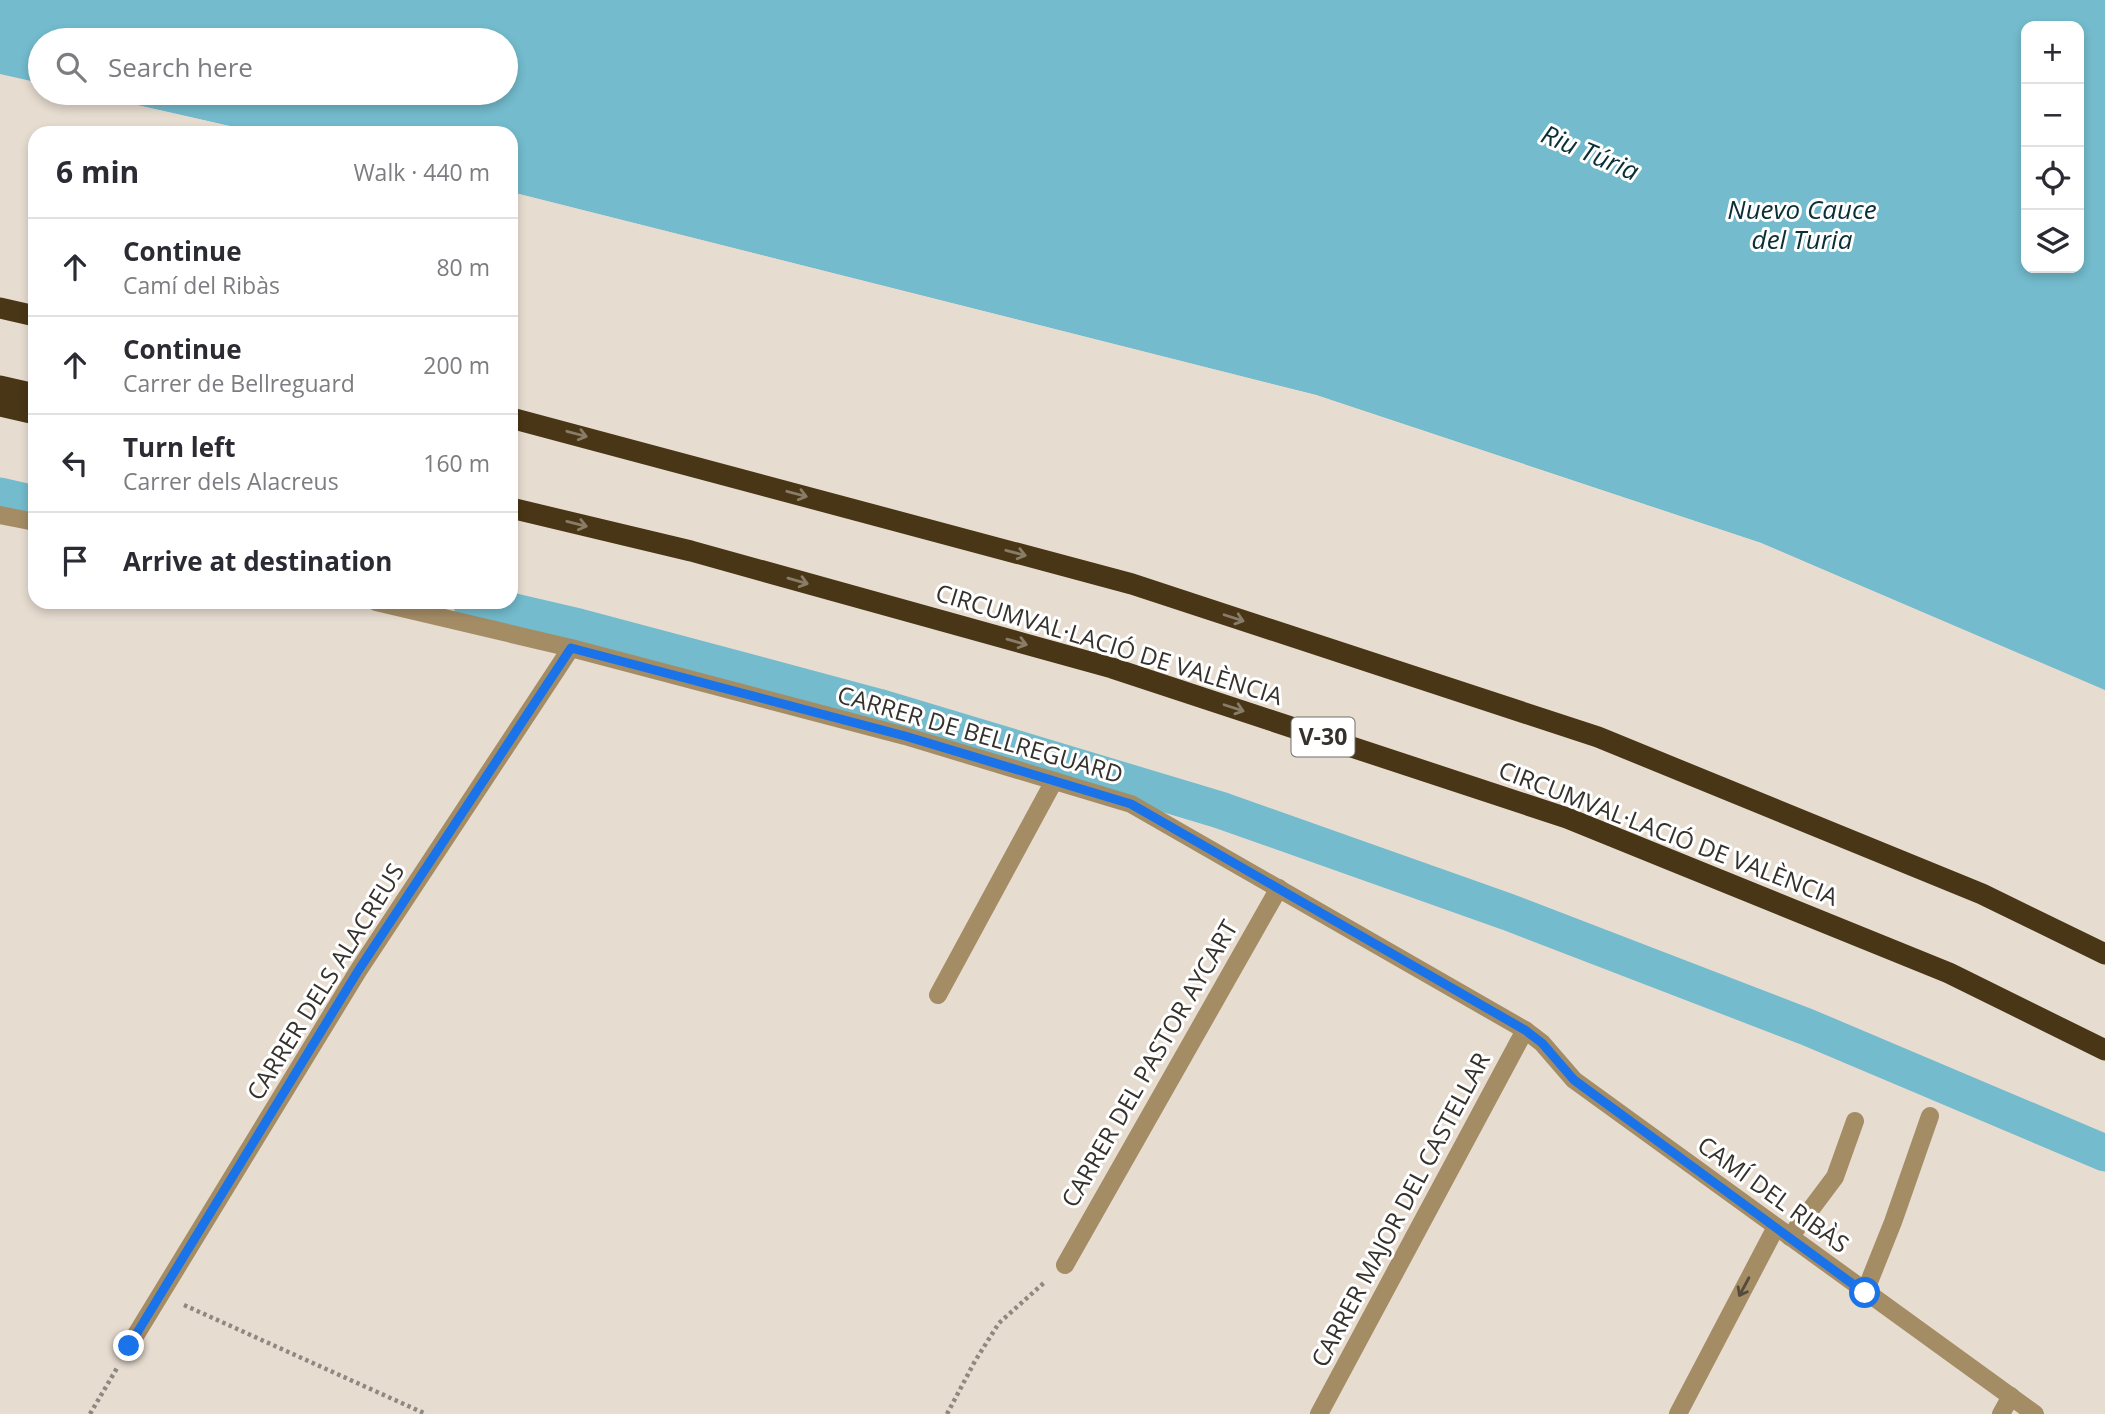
<!DOCTYPE html>
<html lang="en">
<head>
<meta charset="utf-8">
<style>
  body { margin:0; font-family:"Open Sans",sans-serif; background:#f2f2f3; color:#2b2b33 }
  .controls { position:absolute; right:21px; top:21px; display:grid; overflow:hidden; border-radius:14px; box-shadow:0 4px 10px #0003 }
  .controls button { width:63px; height:63px; display:grid; place-items:center; padding:0; border:0; border-bottom:2px solid #e1e1e2; background:#fff; color:#2b2b33; font:35px sans-serif }
  .stop { position:absolute; width:21px; height:21px; margin:-16px; border:5px solid #1a73e8; border-radius:50%; background:#fff }
  .stop.end { background:#1a73e8; border-color:#fff; box-shadow:0 2px 7px #0008 }
  .list { margin:0; padding:0; list-style:none }
  h2 { display:flex; justify-content:space-between; align-items:center; height:91px; margin:0; padding:0 28px; font-size:30px }
  h2 small { font-size:23px; font-weight:400; color:#7c7c81 }
  .list li { display:grid; grid-template-columns:46px 1fr auto; gap:21px; align-items:center; box-sizing:border-box; height:98px; padding:0 28px; border-top:2px solid #e1e1e2 }
  .list b { display:block; font-size:26px; white-space:nowrap }
  .list p { margin:0; font-size:23px; white-space:nowrap; color:#7c7c81 }
  .list em { font-size:23px; font-style:normal; color:#7c7c81 }
  .icon { flex:none; width:38px; height:38px; fill:none; stroke:currentColor; stroke-width:2; stroke-linecap:round; stroke-linejoin:round }
  .map { position:relative; flex:none; width:2105px; height:1414px; overflow:hidden }
  .search { position:absolute; background:#fff; box-shadow:0 4px 10px #0003; left:28px; top:28px; width:490px; height:77px; display:flex; align-items:center; gap:18px; box-sizing:border-box; padding:0 24px; border-radius:38px; color:#7c7c81; font-size:26px }
  .panel { position:absolute; background:#fff; box-shadow:0 4px 10px #0003; left:28px; top:126px; width:490px; height:483px; border-radius:21px }
  .map>svg:first-child { display:block }
</style>
</head>
<body>
<div class="map">
<svg width="2105" height="1414" viewBox="0 0 2105 1414">
  <rect width="100%" height="100%" fill="#e7dcd0"/>
  <path fill="#73bbcd" fill-rule="evenodd" d="M0 0H2105V691L1761 543 1316 395 511 192V133H260L84 93H506V40H40V83L0 74ZM2026 26H2079V268H2026Z"/>
  <g fill="#e7dcd0">
    <path d="M80 93H84L260 133H244L83 96Z"/>
    <path d="M511 192 1316 395 1761 543 2105 690V694L1760 546 1315 399 511 196Z"/>
  </g>
  <g fill="none" stroke-linecap="round" stroke-linejoin="round">
    <g stroke="#73bbcd" stroke-width="10">
      <path d="M0 488 35 496"/>
      <path d="M511 601 582 617 883 698 1225 800 1511 902 1808 1016 2105 1142"/>
    </g>
    <g stroke="#73bbcd" stroke-width="37">
      <path d="M0 496 35 504"/>
      <path d="M471 602 579 627 878 707 1220 810 1508 912 1807 1027 2105 1153"/>
    </g>
    <g stroke="#908880" stroke-width="4.5" stroke-dasharray="3.5 3.5" stroke-linecap="butt">
      <path d="M184 1305 426 1414"/>
      <path d="M90 1414 117 1368"/>
      <path d="M947 1414 975 1361 999 1323 1046 1281"/>
    </g>
    <g stroke="#a48c65" stroke-width="18">
      <path d="M0 515 35 522"/>
      <path d="M376 602 571 648 905 736 1131 804 1525 1030 1542 1043 1574 1080 2035 1414"/>
      <path d="M938 995 1054 781"/>
      <path d="M1790 1237 1835 1177 1855 1121"/>
      <path d="M1065 1265 1279 888"/>
      <path d="M1865 1292 1893 1222 1930 1116"/>
      <path d="M129 1346 358 971 571 648"/>
      <path d="M1319 1414 1525 1030"/>
      <path d="M1678 1414 1776 1227"/>
      <path d="M2001 1414 2011 1396"/>
    </g>
    <g stroke="#493616" stroke-width="21">
      <path d="M0 308 35 316"/>
      <path d="M0 386 35 394"/>
      <path d="M0 406 35 414"/>
      <path d="M511 418 1132 584 1598 737 1982 894 2105 954"/>
      <path d="M511 508 691 551 1112 668 1567 818 1949 973 2105 1050"/>
    </g>
  </g>
  <defs><path id="oneway-shaft" d="M-6 0H5M1.5-3L5.5 0L1.5 3" fill="none" stroke-width="1.6" stroke-linecap="round" stroke-linejoin="round" transform="scale(1.75)"/></defs>
  <g stroke="#897c68">
    <use href="#oneway-shaft" transform="translate(577 434) rotate(15)"/>
    <use href="#oneway-shaft" transform="translate(797 494) rotate(15)"/>
    <use href="#oneway-shaft" transform="translate(577 524) rotate(14)"/>
    <use href="#oneway-shaft" transform="translate(1016 553) rotate(15)"/>
    <use href="#oneway-shaft" transform="translate(798 581) rotate(16)"/>
    <use href="#oneway-shaft" transform="translate(1234 618) rotate(18)"/>
    <use href="#oneway-shaft" transform="translate(1017 642) rotate(16)"/>
    <use href="#oneway-shaft" transform="translate(1234 708) rotate(18)"/>
  </g>
  <use stroke="#564c3d" href="#oneway-shaft" transform="translate(1744 1287) rotate(118)"/>
  <g fill="none" stroke-linecap="round" stroke-linejoin="round">
    <path stroke="#1a73e8" stroke-width="9" d="M129 1346 358 971 571 648 905 736 1131 804 1525 1030 1542 1043 1574 1080 1865 1293"/>
  </g>
  <g text-anchor="middle" stroke-width="6" stroke-linejoin="round" paint-order="stroke">
    <rect fill="#fff" stroke="#726f6b" stroke-width="2" x="1291.5" y="717.5" width="63" height="39" rx="5"/>
    <g font-size="23" font-weight="bold" fill="#35312c">
      <text x="1323" y="745">V-30</text>
    </g>
    <g font-size="24" fill="#35312c" stroke="#fff">
      <text transform="translate(1109 645) rotate(17)" y="8">CIRCUMVAL·LACIÓ DE VALÈNCIA</text>
      <text transform="translate(980 735) rotate(16)" y="8">CARRER DE BELLREGUARD</text>
      <text transform="translate(1668 834) rotate(21)" y="8">CIRCUMVAL·LACIÓ DE VALÈNCIA</text>
      <text transform="translate(326 982) rotate(-58)" y="8">CARRER DELS ALACREUS</text>
      <text transform="translate(1150 1064) rotate(-60)" y="8">CARRER DEL PASTOR AYCART</text>
      <text transform="translate(1773 1195) rotate(36)" y="8">CAMÍ DEL RIBÀS</text>
      <text transform="translate(1401 1210) rotate(-62)" y="8">CARRER MAJOR DEL CASTELLAR</text>
    </g>
    <g font-size="26" font-style="italic" fill="#0a2f37" stroke="#fff">
      <text transform="translate(1590 153) rotate(23)" y="9">Riu Túria</text>
      <text x="1802" y="219">Nuevo Cauce<tspan x="1802" dy="30">del Turia</tspan></text>
    </g>
  </g>
</svg>
<div class="controls">
<button>+</button>
<button>−</button>
<button><svg class="icon" aria-label="locate" viewBox="0 0 24 24"><circle cx="12" cy="12" r="6"/><path d="M12 2v4M12 18v4M2 12h4M18 12h4"/></svg></button>
<button><svg class="icon" aria-label="layers" viewBox="0 0 24 24"><path d="M12 4l9 5-9 5-9-5zM3 14l9 5 9-5"/></svg></button>
</div>
<div class="stop" style="left:1865px;top:1293px"></div>
<div class="stop end" style="left:129px;top:1346px"></div>
<div class="search"><svg class="icon" aria-label="search" viewBox="0 0 24 24"><circle cx="10" cy="10" r="6"/><path d="M15 15l6 6"/></svg>Search here</div>
<section class="panel">
<h2>6 min<small>Walk · 440 m</small></h2>
<ul class="list">
<li><svg class="icon" aria-label="ahead" viewBox="0 0 24 24"><path d="M12 20V5M6 11l6-6 6 6"/></svg><div><b>Continue</b><p>Camí del Ribàs</p></div><em>80 m</em></li>
<li><svg class="icon" aria-label="ahead" viewBox="0 0 24 24"><path d="M12 20V5M6 11l6-6 6 6"/></svg><div><b>Continue</b><p>Carrer de Bellreguard</p></div><em>200 m</em></li>
<li><svg class="icon" aria-label="left" viewBox="0 0 24 24"><path d="M17 20v-9H6M10 6l-5 5 5 5"/></svg><div><b>Turn left</b><p>Carrer dels Alacreus</p></div><em>160 m</em></li>
<li><svg class="icon" aria-label="arrive" viewBox="0 0 24 24"><path d="M6 21V4h12l-3 4 3 4H6"/></svg><div><b>Arrive at destination</b></div></li>
</ul>
</section>
</div>
</body>
</html>
